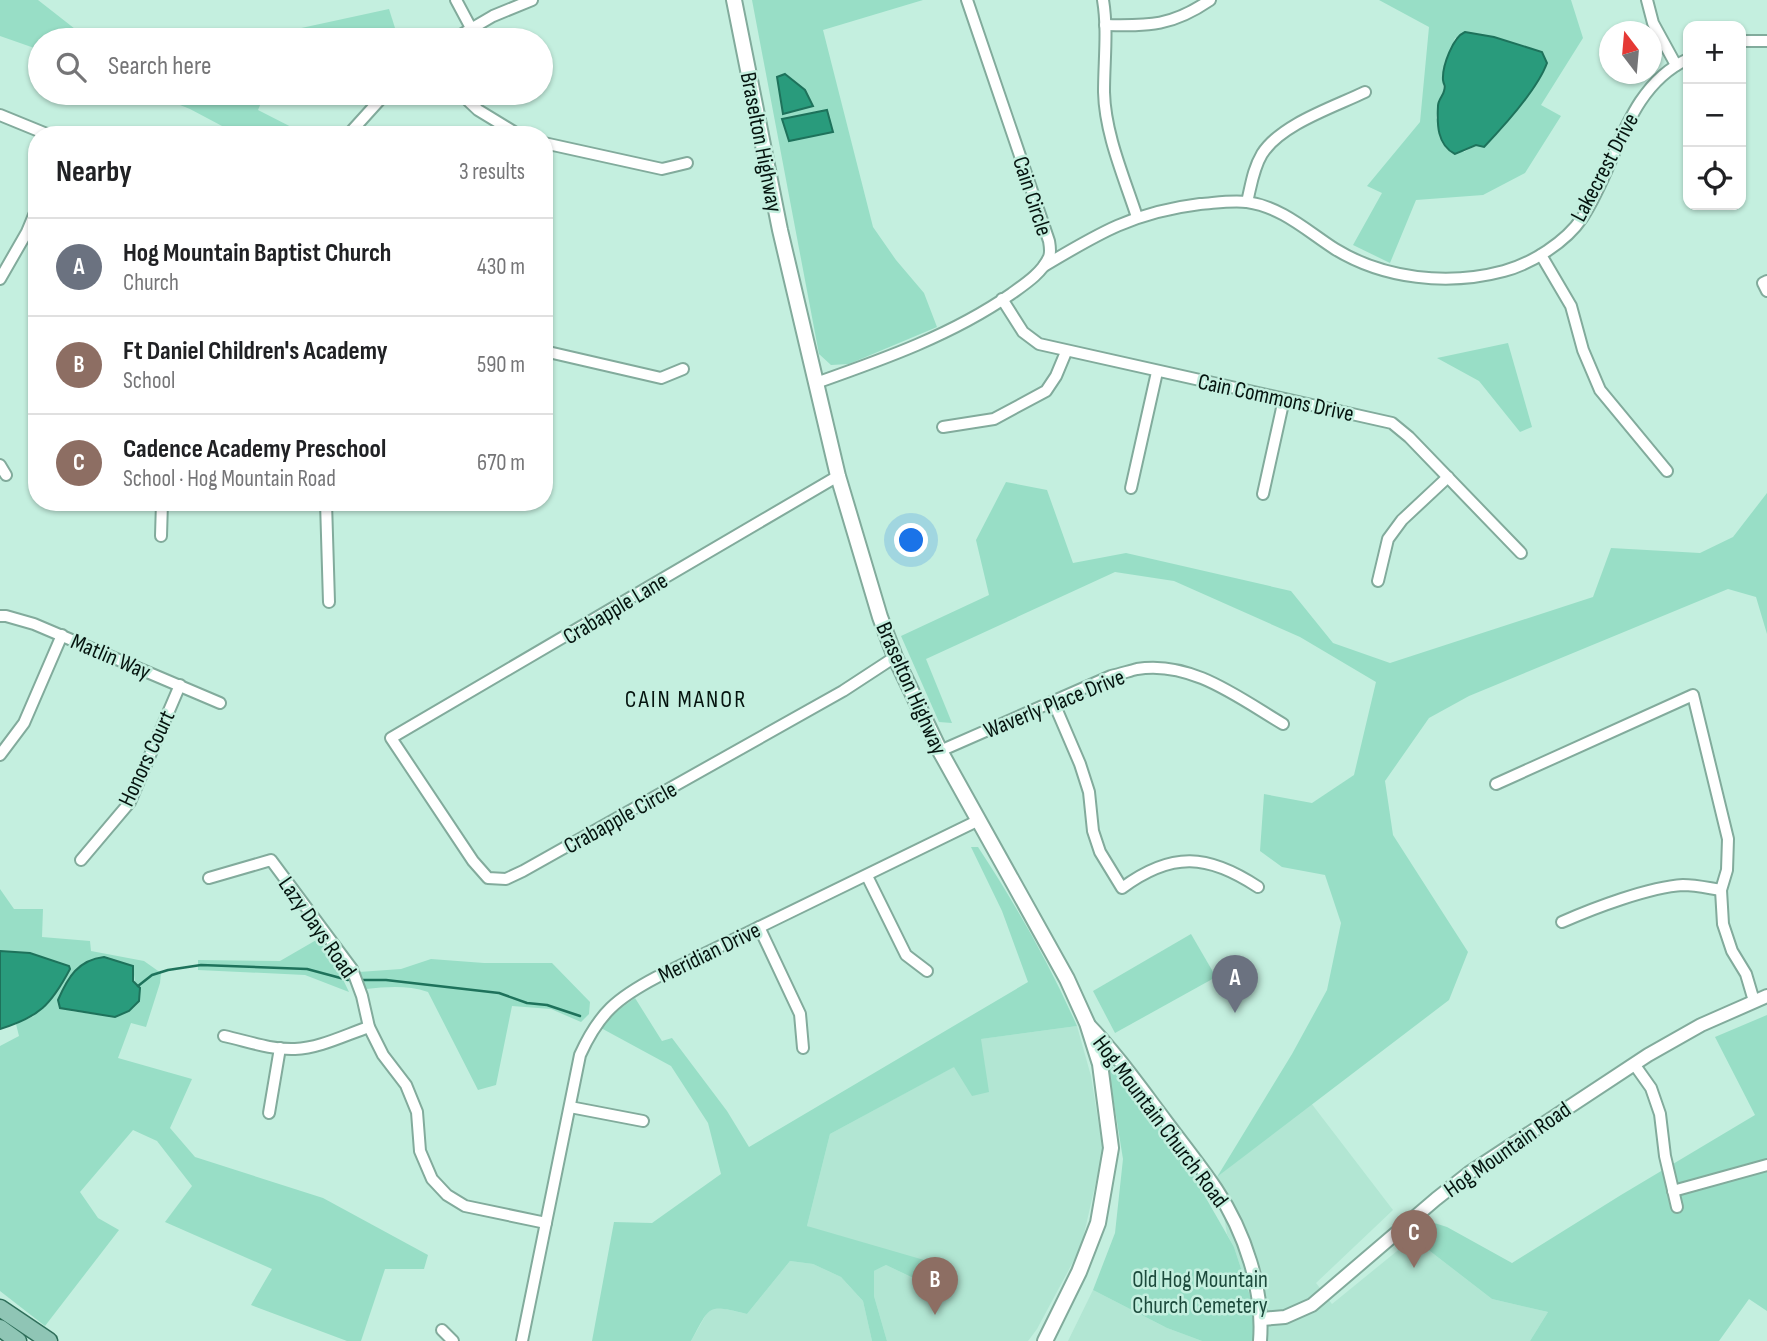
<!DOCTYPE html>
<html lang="en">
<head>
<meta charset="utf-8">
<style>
  body { margin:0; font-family:"Sofia Sans Condensed",sans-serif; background:#f2f2f2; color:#202124 }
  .controls { position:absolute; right:21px; top:21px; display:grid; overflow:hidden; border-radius:14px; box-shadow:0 2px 5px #0004 }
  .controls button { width:63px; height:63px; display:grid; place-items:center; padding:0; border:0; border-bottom:2px solid #e0e0e0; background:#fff; color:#202124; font:35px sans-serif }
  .compass { position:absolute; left:1599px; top:21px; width:63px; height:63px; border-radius:50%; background:#fff; box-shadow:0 2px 5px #0004; rotate:344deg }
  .you { position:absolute; left:912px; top:541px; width:24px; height:24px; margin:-18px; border:5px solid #fff; border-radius:50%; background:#1a73e8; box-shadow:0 0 0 10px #1a73e833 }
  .badge { display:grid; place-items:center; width:46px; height:46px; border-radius:50%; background:#2563eb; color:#fff; font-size:23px; font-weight:700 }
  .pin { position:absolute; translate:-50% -58px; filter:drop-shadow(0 2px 4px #0008) }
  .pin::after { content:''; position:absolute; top:37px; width:24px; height:21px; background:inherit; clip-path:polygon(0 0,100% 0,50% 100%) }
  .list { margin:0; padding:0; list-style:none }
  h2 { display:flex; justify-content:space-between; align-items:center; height:91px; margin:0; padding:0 28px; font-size:30px }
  h2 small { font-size:23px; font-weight:400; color:#757577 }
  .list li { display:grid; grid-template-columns:46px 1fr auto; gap:21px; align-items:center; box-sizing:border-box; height:98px; padding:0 28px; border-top:2px solid #e0e0e0 }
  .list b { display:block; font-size:26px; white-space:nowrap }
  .list p { margin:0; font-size:23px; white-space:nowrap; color:#757577 }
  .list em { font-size:23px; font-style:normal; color:#757577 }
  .icon { flex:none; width:38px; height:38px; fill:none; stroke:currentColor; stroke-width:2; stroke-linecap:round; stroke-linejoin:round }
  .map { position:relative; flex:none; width:1767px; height:1341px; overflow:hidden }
  .search { position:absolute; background:#fff; box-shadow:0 2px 5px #0004; left:28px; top:28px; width:525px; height:77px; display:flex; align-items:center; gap:18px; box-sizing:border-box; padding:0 24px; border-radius:38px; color:#757577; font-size:26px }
  .panel { position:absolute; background:#fff; box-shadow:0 2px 5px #0004; left:28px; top:126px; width:525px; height:385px; border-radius:28px }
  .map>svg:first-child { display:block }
</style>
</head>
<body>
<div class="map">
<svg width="1767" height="1341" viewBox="0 0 1767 1341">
  <rect width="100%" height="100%" fill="#c4efdf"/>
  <g fill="#b2e6d3">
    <path d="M1077 1026 1091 1076 1103 1151 1081 1247 1037 1329 1028 1341H887L874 1296V1271L886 1265 943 1292 807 1226 830 1134 955 1066 980 1039Z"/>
    <path d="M1311 1103 1393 1210 1316 1283 1332 1304 1413 1238 1492 1299 1548 1312 1530 1341H1254L1253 1305 1234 1247 1227 1234 1217 1177Z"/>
    <path d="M790 1261 813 1264 841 1277 863 1301 872 1341H691L708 1311 717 1307 747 1314Z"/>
    <path d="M1093 1290 1167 1328 1202 1341H1068Z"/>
  </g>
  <g fill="#98dec6" fill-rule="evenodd">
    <path d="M0 0H38L84 36 97 40H40V50L0 36Z"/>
    <path d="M752 0H923L823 30 873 227 896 260 924 293 937 327 849 364 831 365 819 354Z"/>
    <path d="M1379 0H1571L1583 38 1541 105 1561 116 1525 173 1483 195 1416 200 1390 263 1353 245 1382 193 1367 186 1420 122 1429 27ZM1475 33 1528 47 1544 55 1547 63 1535 86 1501 130 1484 147 1476 145 1464 152 1436 118 1440 100 1444 91 1443 78 1455 38Z"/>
    <path d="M389 9 395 28 358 40H246Z"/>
    <path d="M150 93H265L258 110 307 135H239L190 109Z"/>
    <path d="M1508 343 1532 427 1520 432 1479 381 1437 358Z"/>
    <path d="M1006 482 1047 490 1073 563 1126 553 1291 591 1333 643 1390 663 1593 597 1611 548 1700 553 1733 537 1767 493V634L1756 597 1728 589 1469 696 1429 718 1385 781 1393 835 1468 952 1449 1000 1217 1177 1292 1054 1327 990 1341 923 1325 875 1282 867 1260 851 1264 794 1312 803 1354 775 1376 682 1300 637 1174 581 1115 572 926 659 952 723 939 722 901 636 989 595 976 540Z"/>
    <path d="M971 847H978C1016 905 1049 963 1077 1026L981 1039 989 1092 972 1096 954 1067 830 1134 807 1226 955 1269 943 1292 886 1265 874 1271V1296L887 1341H872L863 1301 841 1277 813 1264 790 1261 747 1314C706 1304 711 1305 691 1341H592L614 1222 652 1223 721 1174 708 1123 671 1066 601 1028 614 1013 635 998 662 1041 672 1038 727 1111 749 1147 1028 982 1002 911Z"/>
    <path d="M0 889 14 909H43L42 937 90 941 91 951 144 961 161 973 160 983 146 1027 131 1023 118 1058 192 1079 170 1128 195 1157 323 1198 428 1255 424 1269H385L361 1341H347L251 1305 272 1269 165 1222 192 1186 157 1141 133 1130 80 1192 98 1218 119 1230 45 1326 0 1291V1046L19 1036 16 1024 34 1016 44 959 30 953 0 951ZM104 957 133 966 135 983 115 1017 71 1011 63 989C77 965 79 965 104 957Z"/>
    <path d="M1191 934 1216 977 1115 1033 1093 991Z"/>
    <path d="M318 939 336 965 349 992 305 975 198 970V960L280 961Z"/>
    <path d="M431 959 484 963H552L590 1002 589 1014 581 1022 551 1009 512 1006 496 1085 478 1090 428 992C407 985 387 987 366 989L359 972 401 969Z"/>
    <path d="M1767 1015V1311L1749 1299 1719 1341H1530L1548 1312 1492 1299 1413 1238 1425 1220 1447 1227 1512 1263 1621 1195 1755 1115 1715 1037Z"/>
    <path d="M1107 1060 1175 1144 1234 1247 1253 1305 1254 1341H1202L1167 1328 1093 1290 1115 1233 1123 1159Z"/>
  </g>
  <g fill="#299b7c" stroke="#1e725b" stroke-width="2">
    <path d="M1465 32 1494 37 1542 52 1547 63C1538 88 1503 127 1484 147L1476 145 1455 154C1437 145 1437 124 1438 106 1438 100 1443 96 1444 91 1446 84 1444 87 1443 80 1442 66 1453 37 1465 32Z"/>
    <path d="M785 74 805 90 813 106 783 114 777 77Z"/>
    <path d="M827 110 833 132 789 141 782 119Z"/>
    <path d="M0 951 30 953 69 966 70 969C51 1005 39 1017 0 1029Z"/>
    <path d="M104 957 133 966V981L140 988 139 1001 129 1011 115 1017 60 1008 58 1000C68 977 78 960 104 957Z"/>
  </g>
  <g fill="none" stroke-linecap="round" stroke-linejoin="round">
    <g stroke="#1e725b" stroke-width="2.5">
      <path d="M363 980H386L499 993 527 1003 547 1005 580 1016"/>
      <path d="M138 986 152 975 168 970 201 965 307 969 348 980"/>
    </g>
    <g stroke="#82ab9c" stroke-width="14">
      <g id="minor">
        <path d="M456 0 471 28"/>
        <path d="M1103 0C1108 30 1104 61 1104 92 1105 134 1124 177 1137 217"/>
        <path d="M1647 0 1653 23 1676 65"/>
        <path d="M1105 25C1150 26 1172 26 1210 0"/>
        <path d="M452 40 493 16 532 0"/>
        <path d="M1741 41H1767"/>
        <path d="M460 93 478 110 519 135"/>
        <path d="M0 115 49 135"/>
        <path d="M348 135 386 93"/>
        <path d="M544 143 662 169 687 163"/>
        <path d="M1247 202C1251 186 1253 169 1262 154 1281 124 1334 107 1365 92"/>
        <path d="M1541 255 1571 306 1583 350 1600 390 1667 471"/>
        <path d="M1044 266C1099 233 1134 212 1200 204 1215 203 1232 200 1247 202 1282 207 1307 231 1335 249 1384 279 1448 286 1504 271 1531 264 1566 242 1582 218 1617 166 1625 88 1688 59"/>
        <path d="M0 279 27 232 37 208"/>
        <path d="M1767 281 1763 283 1767 291"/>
        <path d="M1002 299 1023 332 1039 344 1392 423 1409 437 1521 553"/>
        <path d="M544 351 661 378 683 369"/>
        <path d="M816 383C884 359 952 335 1011 294 1025 284 1042 273 1049 257 1051 252 1050 247 1049 241L967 0"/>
        <path d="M943 427 994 419 1046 391 1056 376 1066 352"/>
        <path d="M0 465 6 475"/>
        <path d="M838 476 391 738 473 861 488 878 506 879 523 871 843 691 895 657"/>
        <path d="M1131 488 1157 372"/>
        <path d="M1263 494 1284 399"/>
        <path d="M326 502 329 602"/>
        <path d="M161 536 162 502"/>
        <path d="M1378 581 1388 539 1402 520 1448 477"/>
        <path d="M0 616H6L34 624 220 703"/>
        <path d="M1053 701 1080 764 1089 792 1093 831 1100 852 1122 888C1172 851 1208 854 1258 887"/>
        <path d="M940 751 1111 676C1120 674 1129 671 1137 669 1191 660 1239 698 1283 724"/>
        <path d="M0 755 24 723 62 635"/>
        <path d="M1496 784 1693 695 1728 839 1727 870 1721 890 1723 924 1732 951 1746 974 1754 1001"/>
        <path d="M81 860 130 802 180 685"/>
        <path d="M867 876 906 955 927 971"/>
        <path d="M209 878 271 860 352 969 362 996 369 1027 383 1055 406 1085 417 1112 420 1151 432 1179 447 1195 465 1206 546 1223"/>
        <path d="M1562 922C1594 908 1649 887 1683 885 1696 885 1708 888 1721 890"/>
        <path d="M759 927 800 1014 803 1048"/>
        <path d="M224 1036C247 1041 271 1050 295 1049 320 1048 345 1035 369 1027"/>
        <path d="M1634 1064 1651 1088 1660 1114 1665 1156 1677 1207"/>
        <path d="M570 1107 643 1121"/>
        <path d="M269 1113 280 1048"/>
        <path d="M1673 1191 1767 1165"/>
        <path d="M442 1330 453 1341"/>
        <path d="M522 1341 580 1055C599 1013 617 998 657 977L977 821"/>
      </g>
    </g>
    <g stroke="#82ab9c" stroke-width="16">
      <g id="tertiary">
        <path d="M1088 1024C1116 1053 1140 1087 1165 1120 1182 1143 1200 1165 1216 1189 1245 1232 1264 1290 1260 1341"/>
        <path d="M1262 1319 1285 1317 1312 1305 1436 1199 1469 1173 1648 1055 1701 1025 1767 996"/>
      </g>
    </g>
    <g stroke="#82ab9c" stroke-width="18">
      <path id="secondary" d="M734 0 780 230 838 476 880 617 895 657 940 751 1067 979 1087 1023 1100 1064 1111 1148 1098 1223 1079 1272 1045 1341"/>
    </g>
    <g stroke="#2f6e5a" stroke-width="19">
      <g id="primary">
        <path d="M0 1308 49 1341"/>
        <path d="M0 1328 18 1341"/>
      </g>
    </g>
    <use href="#minor" stroke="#fff" stroke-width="10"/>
    <use href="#tertiary" stroke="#fff" stroke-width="12"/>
    <use href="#secondary" stroke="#fff" stroke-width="14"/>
    <use href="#primary" stroke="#8fc5b5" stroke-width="16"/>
  </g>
  <g text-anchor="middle" stroke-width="5" stroke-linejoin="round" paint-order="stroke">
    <g font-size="23" fill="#05140f" stroke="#c4efdf">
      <text transform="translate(762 142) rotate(79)" y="8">Braselton Highway</text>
      <text transform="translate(1604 167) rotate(-62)" y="8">Lakecrest Drive</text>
      <text transform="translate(1033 196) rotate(72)" y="8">Cain Circle</text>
      <text transform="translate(1276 397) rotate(12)" y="8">Cain Commons Drive</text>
      <text transform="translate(615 608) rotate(-31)" y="8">Crabapple Lane</text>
      <text transform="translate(111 656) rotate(23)" y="8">Matlin Way</text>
      <text transform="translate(912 688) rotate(66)" y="8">Braselton Highway</text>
      <text transform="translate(1054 703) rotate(-22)" y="8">Waverly Place Drive</text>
      <text transform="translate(146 758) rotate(-65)" y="8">Honors Court</text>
      <text transform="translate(620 817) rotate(-29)" y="8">Crabapple Circle</text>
      <text transform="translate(318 927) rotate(55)" y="8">Lazy Days Road</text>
      <text transform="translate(709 952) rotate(-26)" y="8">Meridian Drive</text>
      <text transform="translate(1161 1121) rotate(53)" y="8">Hog Mountain Church Road</text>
      <text transform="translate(1507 1149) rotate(-35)" y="8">Hog Mountain Road</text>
    </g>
    <g font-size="23" fill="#1c4a3c" stroke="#c4efdf">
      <text x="1200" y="1287">Old Hog Mountain<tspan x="1200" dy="26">Church Cemetery</tspan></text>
    </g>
    <g font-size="24" letter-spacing="2" fill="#05140f" stroke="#c4efdf">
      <text x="686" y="707">CAIN MANOR</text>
    </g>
  </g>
</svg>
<div class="controls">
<button>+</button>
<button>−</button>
<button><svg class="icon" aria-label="locate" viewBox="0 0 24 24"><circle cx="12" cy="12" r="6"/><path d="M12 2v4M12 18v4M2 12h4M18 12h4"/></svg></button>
</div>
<svg class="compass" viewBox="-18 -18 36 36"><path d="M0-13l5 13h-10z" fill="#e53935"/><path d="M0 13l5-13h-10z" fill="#757577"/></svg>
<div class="you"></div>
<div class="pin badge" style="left:1235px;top:1013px;background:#6b7280">A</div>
<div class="pin badge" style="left:935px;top:1315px;background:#8d6e63">B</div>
<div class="pin badge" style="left:1414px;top:1268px;background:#8d6e63">C</div>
<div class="search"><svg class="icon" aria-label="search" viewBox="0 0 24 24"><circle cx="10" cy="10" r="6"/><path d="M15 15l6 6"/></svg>Search here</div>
<section class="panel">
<h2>Nearby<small>3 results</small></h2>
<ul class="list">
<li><span class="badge" style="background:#6b7280">A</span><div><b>Hog Mountain Baptist Church</b><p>Church</p></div><em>430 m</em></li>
<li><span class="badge" style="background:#8d6e63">B</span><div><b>Ft Daniel Children's Academy</b><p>School</p></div><em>590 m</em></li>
<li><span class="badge" style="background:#8d6e63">C</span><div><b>Cadence Academy Preschool</b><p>School · Hog Mountain Road</p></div><em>670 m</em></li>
</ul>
</section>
</div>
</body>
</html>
